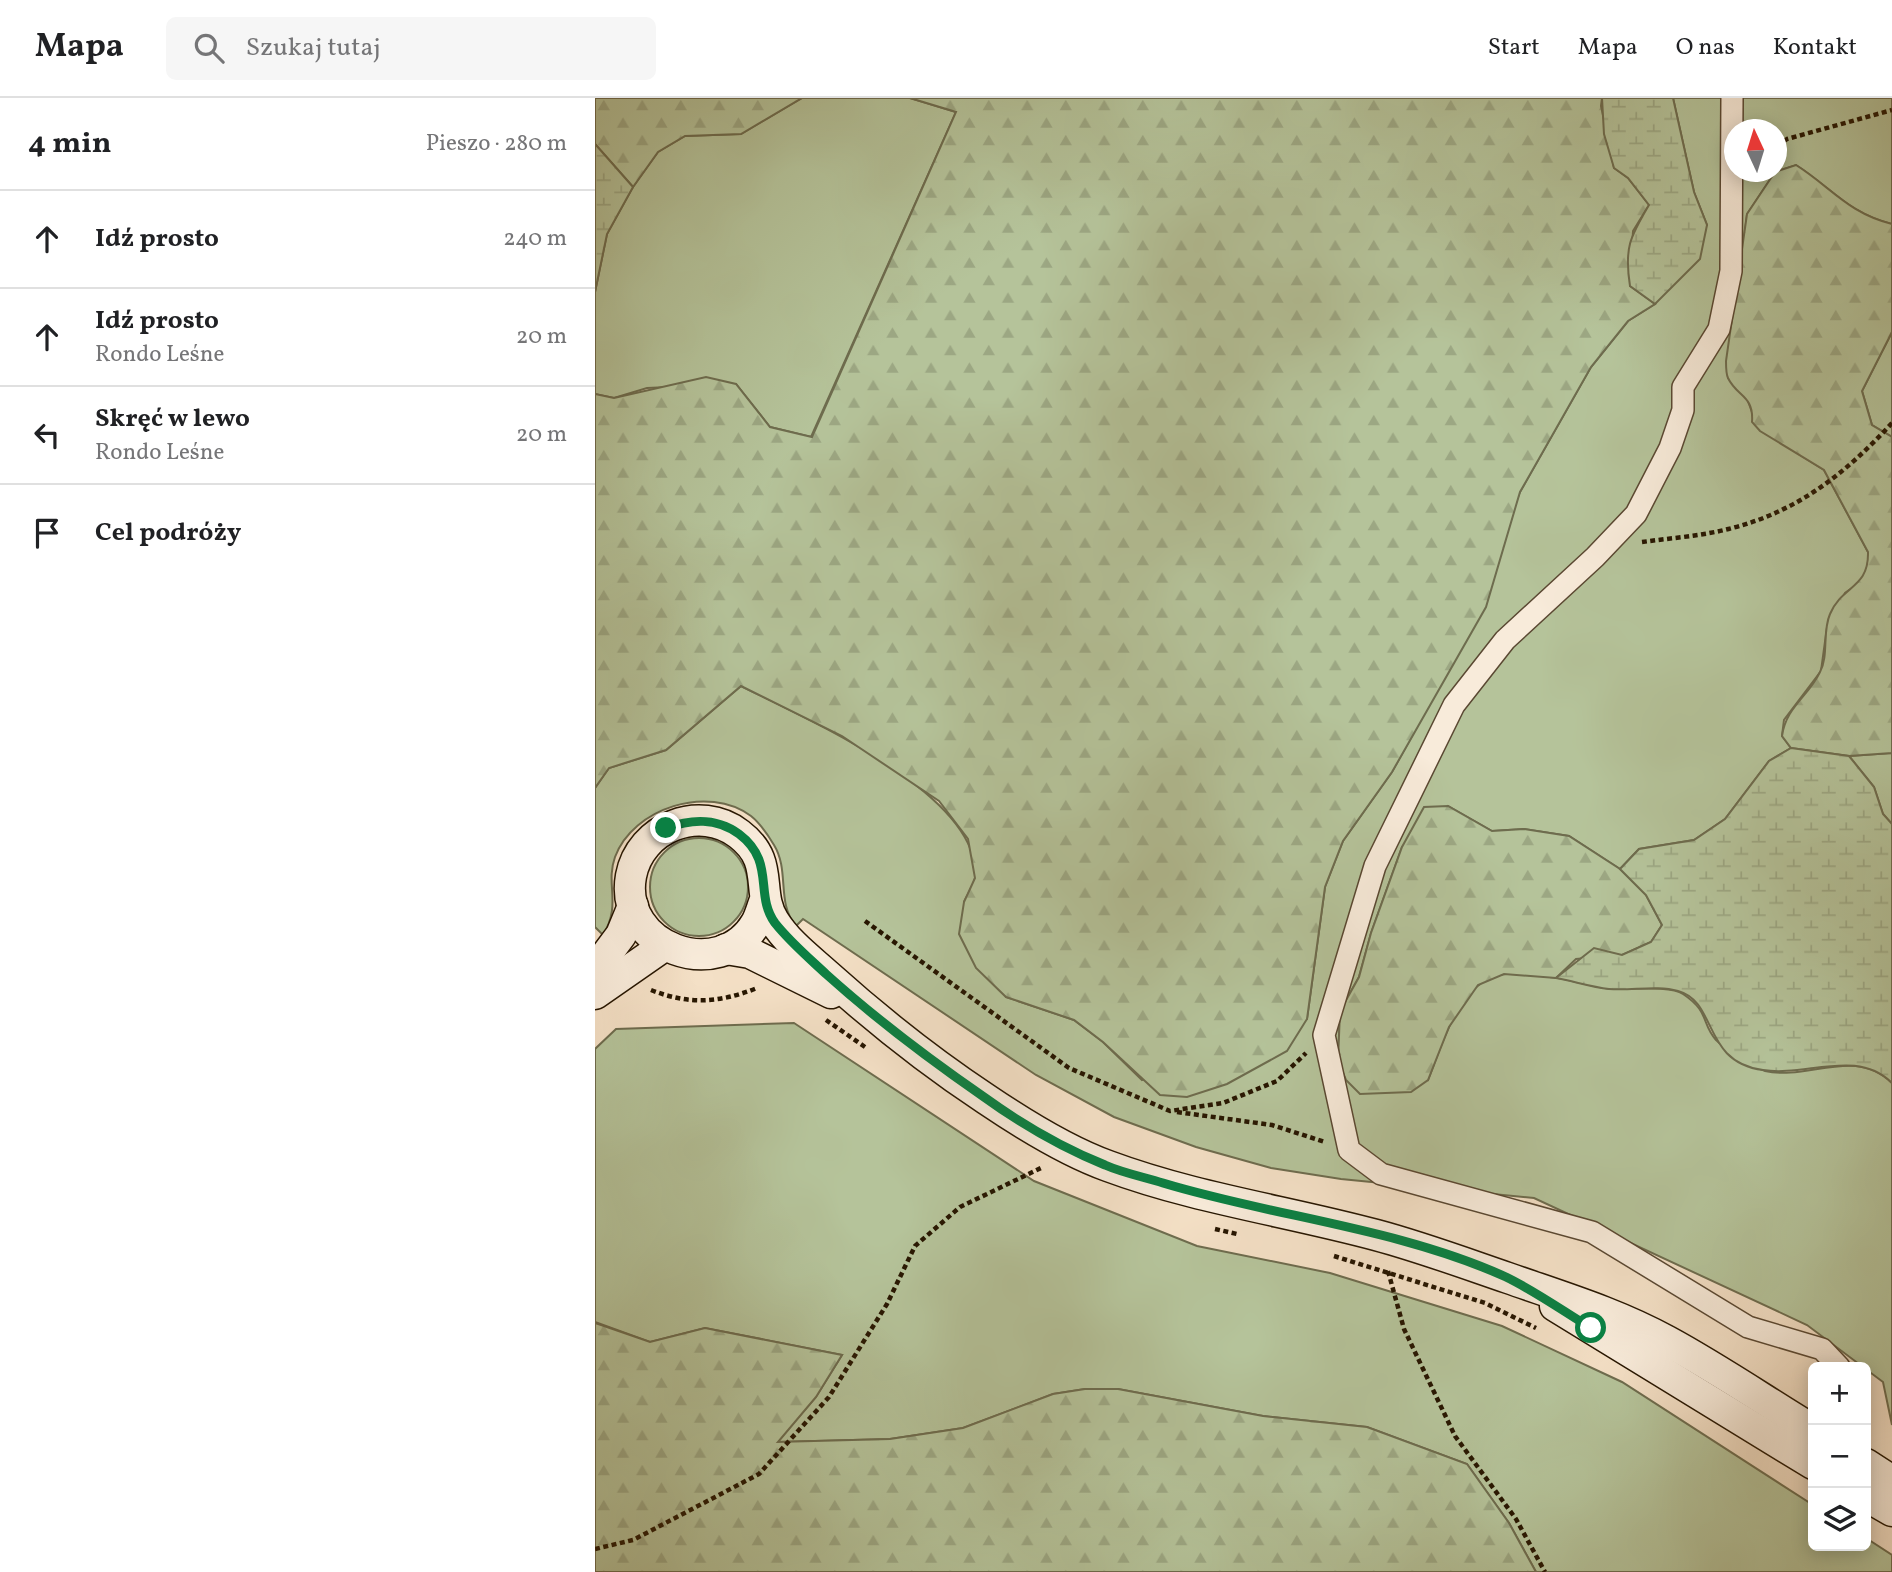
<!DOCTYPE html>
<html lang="pl">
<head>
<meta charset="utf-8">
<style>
  body { margin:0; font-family:Vollkorn,serif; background:#f6f6f6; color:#202124 }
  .controls { position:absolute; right:21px; bottom:21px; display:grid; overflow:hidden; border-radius:10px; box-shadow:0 4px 18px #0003 }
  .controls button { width:63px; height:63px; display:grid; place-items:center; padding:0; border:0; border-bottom:2px solid #e0e0e0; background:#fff; color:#202124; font:35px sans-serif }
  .compass { position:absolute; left:1129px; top:21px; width:63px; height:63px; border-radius:50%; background:#fff; box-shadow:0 4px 18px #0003; rotate:356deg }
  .stop { position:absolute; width:21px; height:21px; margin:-16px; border:5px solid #0b8043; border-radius:50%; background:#fff }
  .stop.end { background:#0b8043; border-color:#fff; box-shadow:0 2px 7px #0008 }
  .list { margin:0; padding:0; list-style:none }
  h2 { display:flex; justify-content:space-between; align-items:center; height:91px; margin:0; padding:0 28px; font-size:30px }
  h2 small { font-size:23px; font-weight:400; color:#757577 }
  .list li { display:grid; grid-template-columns:46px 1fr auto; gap:21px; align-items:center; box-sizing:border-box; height:98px; padding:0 28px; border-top:2px solid #e0e0e0 }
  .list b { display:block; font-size:26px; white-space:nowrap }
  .list p { margin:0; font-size:23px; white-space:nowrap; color:#757577 }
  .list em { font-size:23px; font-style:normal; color:#757577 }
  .icon { flex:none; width:38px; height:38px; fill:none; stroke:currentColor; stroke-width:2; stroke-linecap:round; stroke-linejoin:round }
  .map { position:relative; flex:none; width:1297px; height:1474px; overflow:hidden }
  header { display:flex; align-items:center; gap:42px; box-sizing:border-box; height:98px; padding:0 35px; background:#fff; border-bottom:2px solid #e0e0e0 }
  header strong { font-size:33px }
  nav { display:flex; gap:38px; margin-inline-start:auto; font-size:24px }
  .search { width:490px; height:63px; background:#f6f6f6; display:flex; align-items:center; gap:18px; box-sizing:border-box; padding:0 24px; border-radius:10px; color:#757577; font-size:26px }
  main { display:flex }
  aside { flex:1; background:#fff }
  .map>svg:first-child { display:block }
</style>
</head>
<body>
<header>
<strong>Mapa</strong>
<div class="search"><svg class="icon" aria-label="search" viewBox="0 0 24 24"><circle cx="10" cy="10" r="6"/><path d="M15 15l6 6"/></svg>Szukaj tutaj</div>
<nav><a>Start</a><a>Mapa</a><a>O nas</a><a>Kontakt</a></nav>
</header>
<main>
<aside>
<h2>4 min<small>Pieszo · 280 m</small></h2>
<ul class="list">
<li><svg class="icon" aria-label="ahead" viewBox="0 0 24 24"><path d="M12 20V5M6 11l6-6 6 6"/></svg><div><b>Idź prosto</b></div><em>240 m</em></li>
<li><svg class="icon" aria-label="ahead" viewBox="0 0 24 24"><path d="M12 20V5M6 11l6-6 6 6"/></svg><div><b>Idź prosto</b><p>Rondo Leśne</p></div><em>20 m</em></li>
<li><svg class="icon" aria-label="left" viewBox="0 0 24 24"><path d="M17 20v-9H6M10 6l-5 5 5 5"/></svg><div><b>Skręć w lewo</b><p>Rondo Leśne</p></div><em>20 m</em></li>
<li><svg class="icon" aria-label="arrive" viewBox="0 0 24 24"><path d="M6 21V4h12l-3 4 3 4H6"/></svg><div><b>Cel podróży</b></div></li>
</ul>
</aside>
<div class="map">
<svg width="1297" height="1474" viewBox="0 0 1297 1474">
  <defs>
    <pattern id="forest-firs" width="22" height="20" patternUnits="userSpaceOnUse" patternTransform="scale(1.75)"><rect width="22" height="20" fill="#b5c39a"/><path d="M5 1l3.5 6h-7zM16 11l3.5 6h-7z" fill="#9ca783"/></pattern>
    <pattern id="wetland-marsh" width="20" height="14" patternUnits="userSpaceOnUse" patternTransform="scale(1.75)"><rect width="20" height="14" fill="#b5c39a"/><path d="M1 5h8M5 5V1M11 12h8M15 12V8" fill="none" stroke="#9ca783"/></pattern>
  </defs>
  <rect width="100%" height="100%" fill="#f4e0c6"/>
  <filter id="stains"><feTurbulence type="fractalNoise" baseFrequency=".00286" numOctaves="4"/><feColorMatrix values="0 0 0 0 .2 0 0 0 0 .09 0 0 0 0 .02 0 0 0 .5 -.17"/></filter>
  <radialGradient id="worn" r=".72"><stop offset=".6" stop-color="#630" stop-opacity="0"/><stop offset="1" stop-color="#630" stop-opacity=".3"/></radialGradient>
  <g fill="#b5c39a" stroke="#6e6c4e" stroke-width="2">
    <path d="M207 0H315L361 14 216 339 175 329 141 286 52 290 19 300 0 296V194L12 136 38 89 63 54 90 38 146 36Z"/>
    <path d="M1078 0H1297V126C1253 115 1237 90 1201 67L1182 73V32H1140V74H1180L1152 116 1133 280 1151 298 1157 314 1183 343 1229 372 1273 454V467L1267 483 1250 495 1232 529 1226 573 1189 622 1187 638 1196 650 1174 663 1130 721 1099 742 1044 751 1025 771 974 738 929 731 897 733 853 708 807 749 776 835 764 879 745 913 743 963 833 982C848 945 864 881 910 876 926 874 947 878 963 880 980 883 998 889 1015 891 1032 892 1076 887 1088 896 1115 914 1106 925 1121 942 1127 948 1162 971 1170 973 1213 983 1260 948 1297 985V1327L1288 1284 1212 1227 939 1100 746 1081 676 1070 601 1049 519 1019 441 977 208 821 201 828C181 805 195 773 179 747 173 737 166 726 156 718 113 686 38 710 20 759 10 787 27 806 8 837L0 829V690L14 670 71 652 146 588C208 619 388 697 380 780 379 787 372 797 369 804L411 899 479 922 508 944 547 982 712 921 730 789 748 743 797 674 860 560 925 394 996 269 1033 223 1060 206 1112 127 1099 94Z"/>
    <path d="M1297 234V339L1277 327 1267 293Z"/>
    <path d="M1297 655V726L1288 716 1279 689 1254 658Z"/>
    <circle cx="104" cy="789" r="49"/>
    <path d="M199 925 439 1083 602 1148 735 1175 907 1228 1027 1284 1218 1407V1448H1271V1440L1297 1457V1474H941L914 1425 872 1366 772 1329 668 1318 523 1291H490L458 1296 368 1330 295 1341 182 1344 221 1299 247 1257 110 1230 55 1244 0 1224V951L21 931Z"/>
  </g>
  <g fill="url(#forest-firs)" stroke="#6e6c4e" stroke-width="2">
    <path d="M0 0H207L146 36 90 38 63 54 38 89 0 46Z"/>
    <path d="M315 0H1007L1006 8 1019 70 1033 80 1054 107 1038 133 1035 188 1060 206 1033 223 996 269 925 394 891 509 797 674 748 743 730 789 712 921 692 953 632 986 592 999 565 997 508 944 479 922 411 899 381 870 364 836 369 804 380 780 373 741 344 703 247 638 146 588 71 652 14 670 0 690V296L19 300 111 279 141 286 175 329 217 339 361 14Z"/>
    <path d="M1201 67C1237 90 1253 115 1297 126V234L1267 293 1277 327 1297 339V655L1254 658 1196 650 1187 638C1191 609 1213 599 1225 574 1234 557 1227 534 1235 516 1247 487 1274 491 1273 454L1229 372 1165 333 1157 324C1159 297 1142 299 1133 280 1131 276 1131 268 1131 263L1152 116 1180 74Z"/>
    <path d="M853 708 897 733 929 731 974 738 1025 771 1051 797 1067 827 1056 844 1027 857 981 861 961 880 909 876 883 887 854 929 833 982 816 994 765 996 751 982 743 963 745 913 764 879 776 835 807 749 829 709Z"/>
    <path d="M0 1225 55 1244 110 1230 247 1257 221 1299 183 1344 295 1341 368 1330 458 1296 490 1291H523L668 1318 772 1329 872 1366 914 1425 941 1474H0Z"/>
  </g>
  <g fill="url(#wetland-marsh)" stroke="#6e6c4e" stroke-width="2">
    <path d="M1007 0H1078L1099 94 1112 127 1105 161 1060 206 1035 188C1029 150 1035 139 1054 107L1033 80 1019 70 1009 36Z"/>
    <path d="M0 46 38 89 12 136 0 194Z"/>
    <path d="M1196 650 1254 658 1279 689 1288 716 1297 726V985C1262 950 1211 979 1168 972 1107 964 1123 904 1083 893 1062 887 1036 893 1014 891 996 889 978 883 961 880L999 850 1027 857 1056 844 1067 827 1051 797 1025 771 1044 751 1099 742 1130 721 1174 663Z"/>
  </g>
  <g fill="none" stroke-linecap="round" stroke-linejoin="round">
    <g stroke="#5a4832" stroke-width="24">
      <path id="minor" d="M1137 0 1136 173 1124 231 1088 289V312L1075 350 1041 416 1000 459 910 542 859 607 780 768 729 937 754 1052 786 1076 997 1134 1153 1229 1227 1251 1244 1269"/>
    </g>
    <g stroke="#271601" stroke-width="33">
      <g id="secondary">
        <path d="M170 802C167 809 165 818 161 825 125 887 23 849 36 778 45 729 105 706 144 736 181 764 160 793 179 823 192 844 213 860 231 876 281 921 335 964 391 1001 428 1026 471 1053 513 1068 599 1100 692 1113 781 1137 826 1149 869 1165 913 1180 967 1199 1021 1215 1072 1243 1122 1270 1170 1303 1218 1332"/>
        <path d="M131 851 155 855 236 895"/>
        <path d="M0 872 26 837 38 808"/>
        <path d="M0 896 69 848"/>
        <path d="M960 1208 1218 1366"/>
        <path d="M1271 1366 1297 1383"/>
        <path d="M1271 1398 1297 1413"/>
      </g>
    </g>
    <g stroke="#271601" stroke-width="4.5" stroke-dasharray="5 3.5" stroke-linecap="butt">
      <path d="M1182 48 1192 41 1297 12"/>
      <path d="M1047 444C1076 440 1108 438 1137 430 1204 413 1252 374 1297 325"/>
      <path d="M270 823 474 970 575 1013 628 1005 682 983 711 955"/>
      <path d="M56 892C94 907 124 905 162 890"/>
      <path d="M231 922 270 949"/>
      <path d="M582 1014 677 1027 730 1044"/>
      <path d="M620 1131 642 1136"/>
      <path d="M739 1158 890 1205 941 1230"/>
      <path d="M793 1173 809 1231 860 1338 921 1421 950 1474"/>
      <path d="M0 1451 38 1442 164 1376 234 1299 292 1206 320 1148 365 1109 448 1069"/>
    </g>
    <use href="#minor" stroke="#f8ebda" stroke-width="21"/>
    <use href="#secondary" stroke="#f8ebda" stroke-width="30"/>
  </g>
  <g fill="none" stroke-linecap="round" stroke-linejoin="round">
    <path stroke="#0b8043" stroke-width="9" d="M71 730C96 721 121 719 144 736 181 764 159 796 180 825 195 844 214 860 231 876 281 921 334 961 389 999 425 1025 468 1050 510 1067 528 1075 549 1079 568 1085 680 1119 803 1130 911 1179 940 1193 968 1213 996 1230"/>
  </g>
  <rect width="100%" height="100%" filter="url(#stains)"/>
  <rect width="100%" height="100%" fill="url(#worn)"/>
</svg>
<div class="controls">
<button>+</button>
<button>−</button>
<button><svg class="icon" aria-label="layers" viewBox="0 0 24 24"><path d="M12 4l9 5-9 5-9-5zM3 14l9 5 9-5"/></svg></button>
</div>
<svg class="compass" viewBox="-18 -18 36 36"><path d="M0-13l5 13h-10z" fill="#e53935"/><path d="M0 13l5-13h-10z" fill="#757577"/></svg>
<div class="stop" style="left:996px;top:1230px"></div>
<div class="stop end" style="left:71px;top:730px"></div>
</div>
</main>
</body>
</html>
